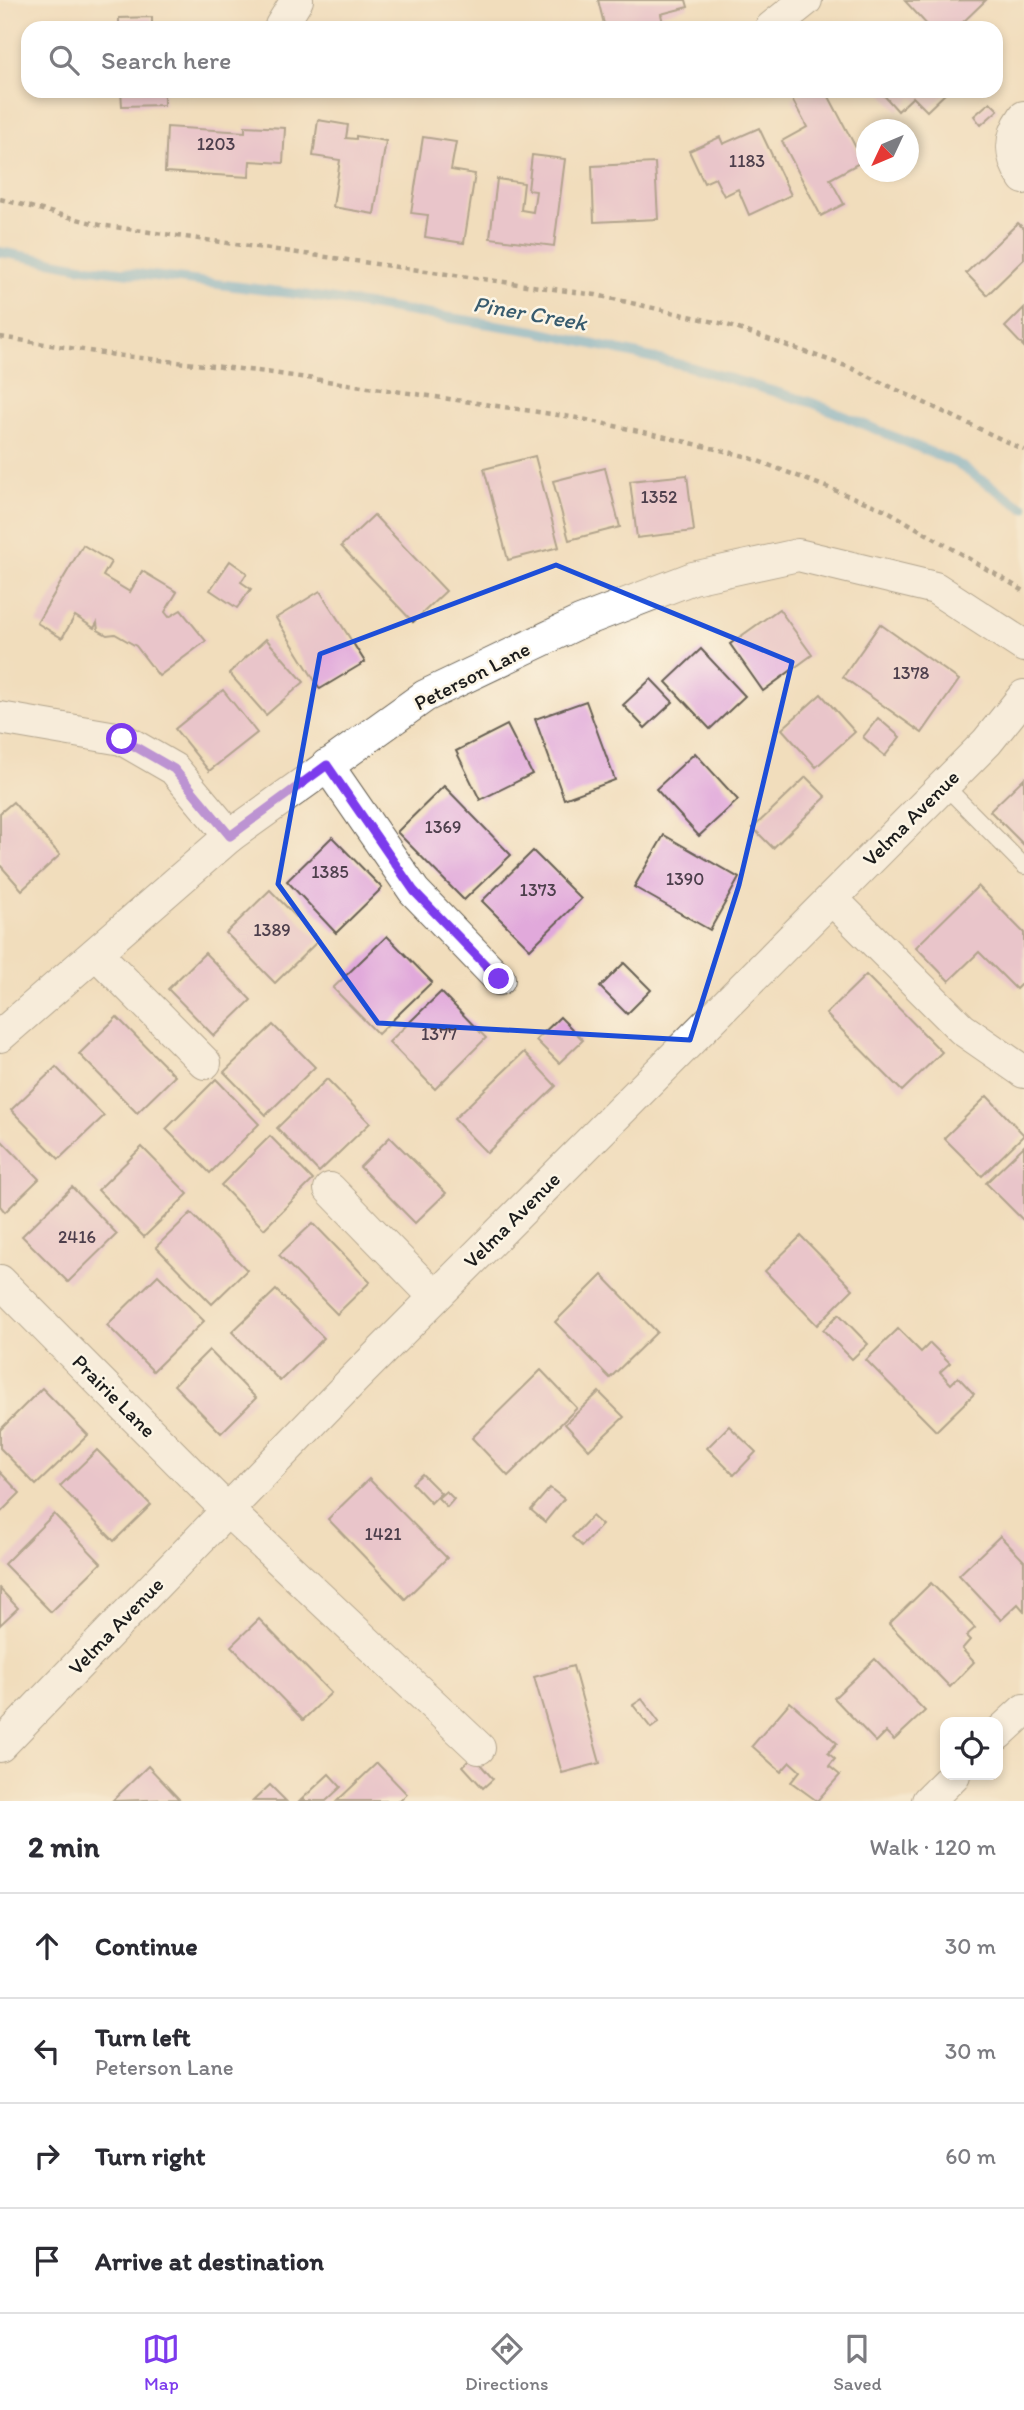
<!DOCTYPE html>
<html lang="en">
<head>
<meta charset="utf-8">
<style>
  body { margin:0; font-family:Itim,sans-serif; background:#f2f2f3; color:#2b2b33 }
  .controls { position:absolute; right:21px; bottom:21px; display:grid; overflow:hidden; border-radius:14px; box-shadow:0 4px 10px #0003 }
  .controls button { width:63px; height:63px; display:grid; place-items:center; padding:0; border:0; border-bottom:2px solid #e1e1e2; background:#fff; color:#2b2b33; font:35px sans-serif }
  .compass { position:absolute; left:856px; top:119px; width:63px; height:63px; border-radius:50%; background:#fff; box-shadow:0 4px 10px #0003; rotate:226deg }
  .stop { position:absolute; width:21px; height:21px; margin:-16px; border:5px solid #7c3aed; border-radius:50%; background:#fff }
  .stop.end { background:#7c3aed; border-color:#fff; box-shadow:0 2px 7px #0008 }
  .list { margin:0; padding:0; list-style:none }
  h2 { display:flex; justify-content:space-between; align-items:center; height:91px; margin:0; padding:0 28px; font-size:30px }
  h2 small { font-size:23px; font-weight:400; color:#7c7c81 }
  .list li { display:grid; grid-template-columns:46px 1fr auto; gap:21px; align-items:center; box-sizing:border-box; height:105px; padding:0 28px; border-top:2px solid #e1e1e2 }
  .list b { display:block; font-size:26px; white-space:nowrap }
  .list p { margin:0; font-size:23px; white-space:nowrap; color:#7c7c81 }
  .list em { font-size:23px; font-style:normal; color:#7c7c81 }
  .icon { flex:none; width:38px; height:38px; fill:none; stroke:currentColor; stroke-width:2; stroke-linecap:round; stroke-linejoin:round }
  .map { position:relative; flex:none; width:1024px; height:1801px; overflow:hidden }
  .search { position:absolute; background:#fff; box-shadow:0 4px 10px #0003; left:21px; right:21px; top:21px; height:77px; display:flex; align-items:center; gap:18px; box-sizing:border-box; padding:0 24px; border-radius:21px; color:#7c7c81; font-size:26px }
  .sheet { height:511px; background:#fff }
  nav { display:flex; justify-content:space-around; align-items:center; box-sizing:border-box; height:98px; border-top:2px solid #e1e1e2; background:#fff; font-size:19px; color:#7c7c81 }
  nav a { display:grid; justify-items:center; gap:4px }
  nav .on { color:#7c3aed }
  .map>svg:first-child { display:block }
</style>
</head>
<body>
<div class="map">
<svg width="1024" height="1801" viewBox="0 0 1024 1801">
  <rect width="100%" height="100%" fill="#fcf5e5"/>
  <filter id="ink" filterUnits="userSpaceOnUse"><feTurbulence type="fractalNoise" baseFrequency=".0143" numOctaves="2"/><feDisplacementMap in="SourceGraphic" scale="14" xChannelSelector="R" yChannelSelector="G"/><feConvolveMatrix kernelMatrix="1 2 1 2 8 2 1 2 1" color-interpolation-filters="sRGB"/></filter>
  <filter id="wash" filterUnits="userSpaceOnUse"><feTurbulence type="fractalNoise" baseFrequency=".00686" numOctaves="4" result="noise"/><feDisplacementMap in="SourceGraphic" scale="28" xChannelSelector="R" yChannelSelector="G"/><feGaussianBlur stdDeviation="1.57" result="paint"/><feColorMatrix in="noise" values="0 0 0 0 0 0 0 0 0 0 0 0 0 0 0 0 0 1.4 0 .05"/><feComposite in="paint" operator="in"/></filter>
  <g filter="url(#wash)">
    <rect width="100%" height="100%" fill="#f1ddbc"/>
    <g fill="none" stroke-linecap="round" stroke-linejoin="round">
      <path stroke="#5aa8d3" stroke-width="10" d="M0 252 82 267 297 294 535 331 687 366 813 403 956 463 1024 508"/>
    </g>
    <g id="blocks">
      <g fill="#e1a9db">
        <path d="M598 0H686L688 7 661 14 663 23 643 28H628L627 23 605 28Z"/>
        <path d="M986 0 957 28H930L905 1Z"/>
        <path d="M152 17V28H119V18Z"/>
        <path d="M121 91H164V105L122 106Z"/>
        <path d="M807 91H826L863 161 830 179 844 204 821 216 782 141 807 127 792 99Z"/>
        <path d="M880 91H948L927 111 913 97 898 111Z"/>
        <path d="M990 102 998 110 981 125 974 116Z"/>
        <path d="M318 120 348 125 346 138 356 139V136L386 141 374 214 333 207 340 160 313 156Z"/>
        <path d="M245 126 285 128 283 163 250 161 249 177 165 172 167 127 245 132Z"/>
        <path d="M759 128 791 195 749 215 738 189 724 196 715 178 704 183 689 151 720 137 723 144Z"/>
        <path d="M423 137 456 142 451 170 475 174 464 243 425 237 428 215 411 213Z"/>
        <path d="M532 155 565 159 554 246 490 238 497 179 524 183 521 210 533 212 536 191 528 190Z"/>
        <path d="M655 163 658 219 594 222 592 166Z"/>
        <path d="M1018 223 1024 229V259L987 295 966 273Z"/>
        <path d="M1024 308V347L1005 327Z"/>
        <path d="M535 456 559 547 508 560 484 469Z"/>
        <path d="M605 468 620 527 569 540 553 481Z"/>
        <path d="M687 475 694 531 637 538 630 481Z"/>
        <path d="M374 515 446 591 413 622 341 546Z"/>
        <path d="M83 545 111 562 103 576 130 592 142 571 177 592 165 612 169 617 181 610 206 641 159 676 136 646 115 634 107 635 98 630 97 623 94 628 75 616 62 638 37 623Z"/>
        <path d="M230 561 247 573 241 582 251 589 237 608 210 590Z"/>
        <path d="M320 591 365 662 320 689 276 618Z"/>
        <path d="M779 609 812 655 763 691 730 644Z"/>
        <path d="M880 624 959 680 922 733 843 677Z"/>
        <path d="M266 639 304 682 266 715 229 673Z"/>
        <path d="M701 649 745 696 710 729 666 682Z"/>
        <path d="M651 679 673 702 645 728 623 705Z"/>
        <path d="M223 690 257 733 209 771 175 729Z"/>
        <path d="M821 694 855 732 816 767 782 729Z"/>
        <path d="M586 701 615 780 564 799 535 719Z"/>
        <path d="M878 718 900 737 885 756 863 737Z"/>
        <path d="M507 725 532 774 480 800 456 751Z"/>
        <path d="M695 753 738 800 699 836 656 789Z"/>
        <path d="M806 777 826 797 773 848 753 828Z"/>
        <path d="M1024 778V845L990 811Z"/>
        <path d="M444 786 511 855 464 900 397 832Z"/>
        <path d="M13 802 60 855 22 890 0 865V813Z"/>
        <path d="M664 835 739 878 710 930 634 887Z"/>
        <path d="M332 837 382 888 336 933 287 881Z"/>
        <path d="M533 851 581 899 530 949 482 901Z"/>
        <path d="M978 886 1024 933V981L1016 989 979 952 949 981 916 947Z"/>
        <path d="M270 890 319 940 275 983 226 933Z"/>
        <path d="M387 936 432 982 378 1034 333 988Z"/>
        <path d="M205 953 251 1000 214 1036 168 989Z"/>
        <path d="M624 963 651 990 627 1014 600 987Z"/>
        <path d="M866 975 942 1052 902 1091 826 1014Z"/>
        <path d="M441 992 486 1038 435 1089 389 1042Z"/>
        <path d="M117 1017 175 1076 137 1113 79 1054Z"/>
        <path d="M560 1017 583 1040 559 1063 536 1040Z"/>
        <path d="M273 1025 315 1067 266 1115 224 1072Z"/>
        <path d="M524 1052 556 1086 487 1153 454 1119Z"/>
        <path d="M56 1067 104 1116 59 1159 11 1110Z"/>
        <path d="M216 1079 259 1124 210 1173 166 1129Z"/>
        <path d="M327 1079 370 1123 319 1172 277 1128Z"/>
        <path d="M987 1096 1024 1135 982 1176 944 1138Z"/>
        <path d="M270 1136 313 1180 264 1229 221 1185Z"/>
        <path d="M390 1137 446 1193 415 1223 360 1167Z"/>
        <path d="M0 1139 39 1179 5 1212 0 1206Z"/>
        <path d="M1024 1146V1221L986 1183Z"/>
        <path d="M142 1147 188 1194 144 1237 98 1190Z"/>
        <path d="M72 1187 117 1234 68 1282 22 1236Z"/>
        <path d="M191 1213 247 1270 212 1304 156 1247Z"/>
        <path d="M313 1223 370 1282 337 1314 279 1255Z"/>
        <path d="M801 1236 853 1289 817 1325 765 1271Z"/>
        <path d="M158 1275 204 1321 153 1371 107 1325Z"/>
        <path d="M602 1275 657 1332 610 1378 555 1322Z"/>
        <path d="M276 1290 324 1338 280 1381 232 1332Z"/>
        <path d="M839 1314 868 1344 852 1359 823 1330Z"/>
        <path d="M898 1329 921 1352 930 1343 950 1363 940 1372 951 1384 958 1377 974 1394 936 1431 866 1360Z"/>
        <path d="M209 1350 256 1398 221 1433 174 1385Z"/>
        <path d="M541 1370 577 1408 508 1476 472 1438Z"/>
        <path d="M42 1388 88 1435 36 1485 0 1448V1430Z"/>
        <path d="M599 1392 624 1417 589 1450 565 1424Z"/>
        <path d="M729 1426 756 1452 734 1475 707 1448Z"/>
        <path d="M97 1450 151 1505 114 1541 60 1486Z"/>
        <path d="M0 1472 20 1493 0 1513Z"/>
        <path d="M422 1474 441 1493 431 1503 412 1483Z"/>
        <path d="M369 1479 447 1558 405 1599 328 1519Z"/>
        <path d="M550 1488 564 1499 545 1522 531 1510Z"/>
        <path d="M446 1491 454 1499 447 1507 438 1498Z"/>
        <path d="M54 1514 101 1563 51 1612 4 1564Z"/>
        <path d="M592 1516 602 1525 582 1546 572 1537Z"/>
        <path d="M1000 1536 1024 1561V1611L1018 1604 1001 1620 959 1575Z"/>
        <path d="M931 1583 975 1628 966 1636 970 1640 962 1649 974 1662 950 1687 889 1624Z"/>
        <path d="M0 1589 18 1608 0 1625Z"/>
        <path d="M259 1619 331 1693 303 1720 231 1646Z"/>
        <path d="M875 1659 925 1711 894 1740 886 1732 876 1742 834 1698Z"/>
        <path d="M573 1666 600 1763 562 1773 534 1677Z"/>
        <path d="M642 1699 659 1722 651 1728 633 1705Z"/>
        <path d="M790 1702 837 1743 828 1753 835 1759 829 1766 840 1775 817 1801 791 1782 800 1771 790 1762 781 1772 752 1746Z"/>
        <path d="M473 1756 493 1779 483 1788 463 1766Z"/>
        <path d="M377 1763 407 1794 400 1801H337Z"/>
        <path d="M148 1766 179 1799 112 1801Z"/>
        <path d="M329 1774 341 1787 326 1801H300Z"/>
        <path d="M270 1785 286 1801H253Z"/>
      </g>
    </g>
  </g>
  <g filter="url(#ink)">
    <use href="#blocks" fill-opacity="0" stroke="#676054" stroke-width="2"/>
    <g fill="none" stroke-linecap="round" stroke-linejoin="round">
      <g stroke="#676054" stroke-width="18">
        <path id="lane" d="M944 785 1024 866"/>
      </g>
      <g stroke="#676054" stroke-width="34">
        <g id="street">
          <path d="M286 28 281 26 297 0"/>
          <path d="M771 28 806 0"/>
          <path d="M1024 117C1009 138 1010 158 1024 178"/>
          <path d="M0 718 122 739 174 769 230 836"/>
          <path d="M327 765 414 891 499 979"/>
          <path d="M832 899 962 1029 1024 1072"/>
          <path d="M96 953 205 1063"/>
          <path d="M0 1036 230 836 425 696 580 622 693 578 798 555 935 588 1024 646"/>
          <path d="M330 1189 435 1297"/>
          <path d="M0 1281 228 1511 479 1748"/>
          <path d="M998 1734 1024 1710"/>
          <path d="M0 1746 354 1379 987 742 1024 696"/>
          <path d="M928 1801 954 1775"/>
        </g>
      </g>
      <g stroke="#676054" stroke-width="4.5" stroke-dasharray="5 5" stroke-linecap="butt">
        <path d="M0 199 100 225 596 295 724 324 849 367 1024 450"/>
        <path d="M0 337 115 355 266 372 572 417 653 434 745 456 886 510 1024 591"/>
      </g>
      <use href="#lane" stroke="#fff" stroke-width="16"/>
      <use href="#street" stroke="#fff" stroke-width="32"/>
    </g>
  </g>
  <g fill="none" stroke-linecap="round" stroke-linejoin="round" filter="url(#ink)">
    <path stroke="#7c3aed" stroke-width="9" d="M122 739 174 769 230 836 327 765 414 891 499 979"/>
  </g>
  <path d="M0 0H1024V1801H0ZM556 565 792 662 739 885 690 1040 378 1023 278 884 320 654Z" fill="#f1ddbc" fill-opacity=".55" fill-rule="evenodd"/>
  <path fill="none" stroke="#1d4ed8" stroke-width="5" stroke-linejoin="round" d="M556 565 792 662 739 885 690 1040 378 1023 278 884 320 654Z"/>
  <g text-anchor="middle" stroke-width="5" stroke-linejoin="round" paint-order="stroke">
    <g font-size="18" fill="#4d3f4c">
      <text x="216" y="150">1203</text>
      <text x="747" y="167">1183</text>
      <text x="659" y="503">1352</text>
      <text x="911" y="679">1378</text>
      <text x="443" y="833">1369</text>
      <text x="330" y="878">1385</text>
      <text x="685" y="885">1390</text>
      <text x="538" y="896">1373</text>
      <text x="272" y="936">1389</text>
      <text x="439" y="1040">1377</text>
      <text x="77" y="1243">2416</text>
      <text x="383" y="1540">1421</text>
    </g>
    <g font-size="21" fill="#1c1c1c" stroke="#fcf5e5">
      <text transform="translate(472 676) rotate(-27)" y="7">Peterson Lane</text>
      <text transform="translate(911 818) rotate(-45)" y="7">Velma Avenue</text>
      <text transform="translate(512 1220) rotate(-45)" y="7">Velma Avenue</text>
      <text transform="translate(114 1396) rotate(45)" y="7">Prairie Lane</text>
      <text transform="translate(116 1626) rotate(-46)" y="7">Velma Avenue</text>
    </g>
    <g font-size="23" font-style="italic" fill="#385b6e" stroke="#fcf5e5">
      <text transform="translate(530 313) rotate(10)" y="8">Piner Creek</text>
    </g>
  </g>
</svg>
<div class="controls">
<button><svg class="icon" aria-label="locate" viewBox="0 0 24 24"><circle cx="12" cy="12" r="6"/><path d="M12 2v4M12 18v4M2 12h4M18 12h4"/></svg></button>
</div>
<svg class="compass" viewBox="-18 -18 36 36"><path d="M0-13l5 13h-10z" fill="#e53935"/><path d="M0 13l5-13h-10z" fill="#7c7c81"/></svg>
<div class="stop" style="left:122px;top:739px"></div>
<div class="stop end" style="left:499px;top:979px"></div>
<div class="search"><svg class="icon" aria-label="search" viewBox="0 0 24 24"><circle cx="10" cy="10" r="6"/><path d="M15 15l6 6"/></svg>Search here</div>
</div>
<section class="sheet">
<h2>2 min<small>Walk · 120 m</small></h2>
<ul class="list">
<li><svg class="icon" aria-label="ahead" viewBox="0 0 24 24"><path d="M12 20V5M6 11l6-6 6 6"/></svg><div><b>Continue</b></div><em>30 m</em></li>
<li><svg class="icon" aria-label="left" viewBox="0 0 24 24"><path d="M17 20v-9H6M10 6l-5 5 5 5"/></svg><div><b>Turn left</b><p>Peterson Lane</p></div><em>30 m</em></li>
<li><svg class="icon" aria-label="right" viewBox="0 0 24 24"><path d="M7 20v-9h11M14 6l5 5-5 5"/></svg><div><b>Turn right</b></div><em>60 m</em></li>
<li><svg class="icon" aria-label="arrive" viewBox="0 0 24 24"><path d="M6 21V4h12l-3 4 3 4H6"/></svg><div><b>Arrive at destination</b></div></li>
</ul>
</section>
<nav>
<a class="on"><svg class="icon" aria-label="map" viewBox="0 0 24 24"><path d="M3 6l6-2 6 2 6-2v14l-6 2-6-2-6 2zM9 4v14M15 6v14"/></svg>Map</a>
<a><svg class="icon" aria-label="directions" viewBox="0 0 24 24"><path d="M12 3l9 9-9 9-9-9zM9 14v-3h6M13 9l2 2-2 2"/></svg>Directions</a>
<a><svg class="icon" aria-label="saved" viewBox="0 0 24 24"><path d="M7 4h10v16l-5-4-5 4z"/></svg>Saved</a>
</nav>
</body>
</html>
